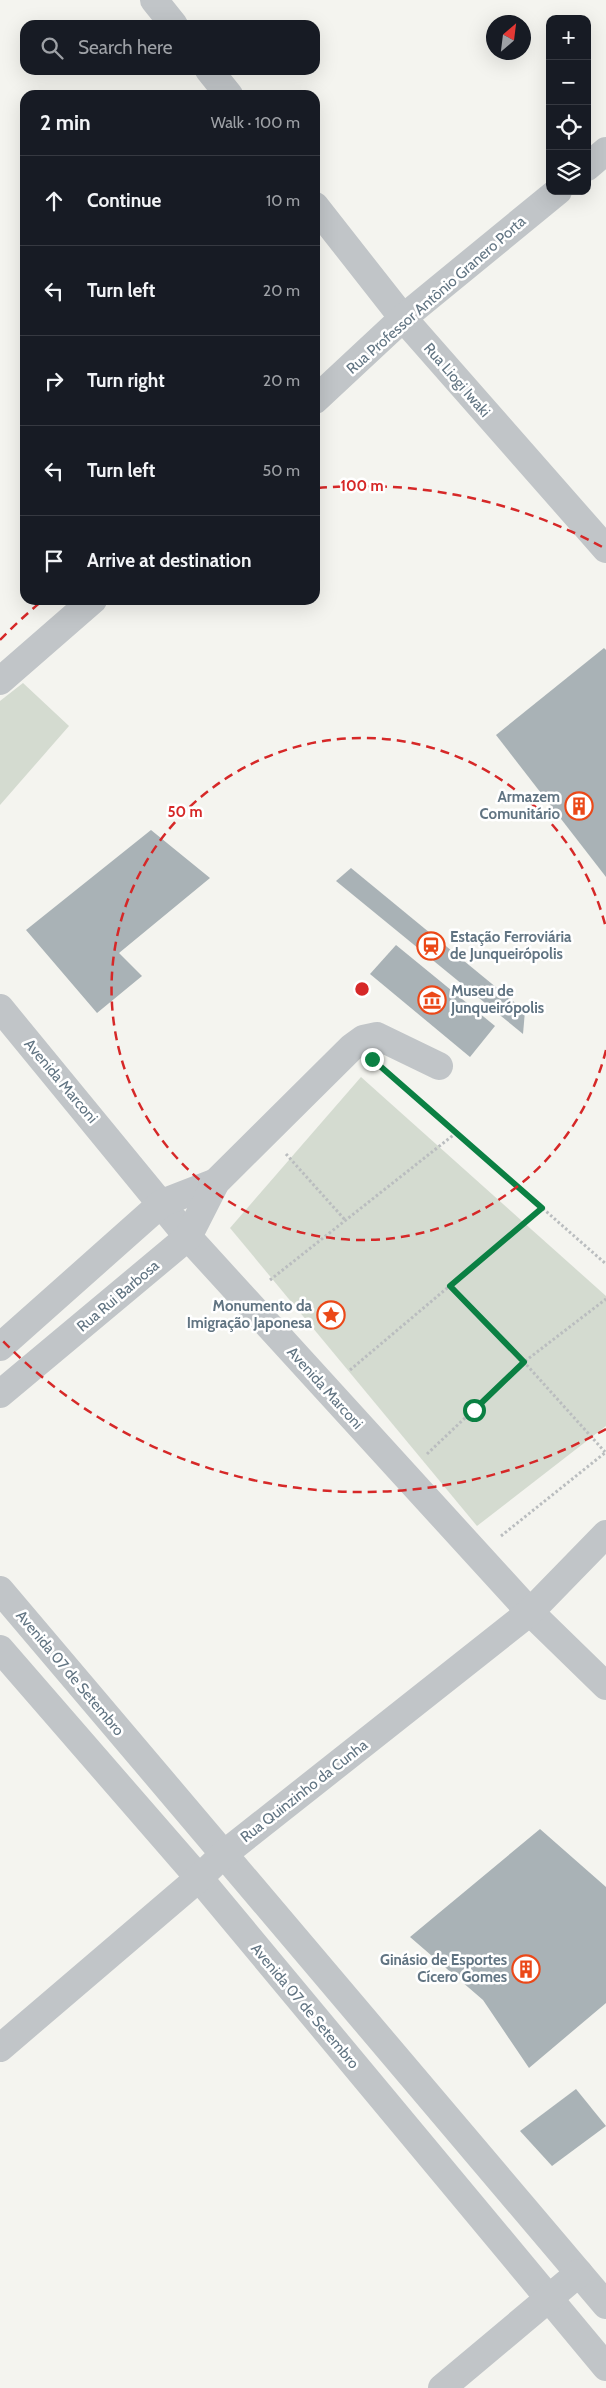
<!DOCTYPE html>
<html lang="en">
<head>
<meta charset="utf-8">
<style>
  body { margin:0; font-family:Cabin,sans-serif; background:#242831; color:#f1f3f6 }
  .controls { position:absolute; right:15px; top:15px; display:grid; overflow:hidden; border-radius:10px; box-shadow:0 5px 20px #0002 }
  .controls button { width:45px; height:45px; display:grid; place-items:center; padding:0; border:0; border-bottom:1px solid #363941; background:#171b24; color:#f1f3f6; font:25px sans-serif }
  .compass { position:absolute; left:486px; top:15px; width:45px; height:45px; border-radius:50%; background:#171b24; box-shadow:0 5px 20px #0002; rotate:28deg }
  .stop { position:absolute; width:15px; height:15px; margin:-11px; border:4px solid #0b8043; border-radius:50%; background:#fff }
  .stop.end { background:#0b8043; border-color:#fff; box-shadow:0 1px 5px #0008 }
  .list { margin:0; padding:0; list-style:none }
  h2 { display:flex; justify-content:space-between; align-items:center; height:65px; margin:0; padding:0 20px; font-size:21px }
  h2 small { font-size:16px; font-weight:400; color:#9ea1a6 }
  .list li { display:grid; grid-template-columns:32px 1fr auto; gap:15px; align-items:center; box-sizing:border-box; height:90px; padding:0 20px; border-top:1px solid #363941 }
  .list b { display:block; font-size:19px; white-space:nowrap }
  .list em { font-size:16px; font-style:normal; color:#9ea1a6 }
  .icon { flex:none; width:28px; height:28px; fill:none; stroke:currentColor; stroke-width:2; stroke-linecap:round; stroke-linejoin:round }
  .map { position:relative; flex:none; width:606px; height:2388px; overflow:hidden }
  .search { position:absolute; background:#171b24; box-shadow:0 5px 20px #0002; left:20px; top:20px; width:300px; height:55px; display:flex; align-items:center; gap:12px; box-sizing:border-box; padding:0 18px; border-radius:15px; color:#9ea1a6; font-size:19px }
  .panel { position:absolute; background:#171b24; box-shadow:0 5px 20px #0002; left:20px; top:90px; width:300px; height:515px; border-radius:15px }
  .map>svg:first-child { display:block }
</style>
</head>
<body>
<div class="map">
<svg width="606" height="2388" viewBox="0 0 606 2388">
  <rect width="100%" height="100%" fill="#f4f4ef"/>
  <g fill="#d4dbd0">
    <path d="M23 683 69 726 0 805V701Z"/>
    <path d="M361 1077 606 1296V1426L477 1526 230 1228Z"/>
  </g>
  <g fill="#a9b2b6">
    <path d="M604 648 606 650V877L496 735Z"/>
    <path d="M151 830 210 878 119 953 142 976 97 1013 26 930Z"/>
    <path d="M351 868 525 1011 523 1034 336 881Z"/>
    <path d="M396 945 495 1026 470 1057 370 974Z"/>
    <path d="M540 1829 606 1887V2003L529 2068 483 2000 410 1937Z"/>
    <path d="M576 2089 606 2126 552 2166 520 2131Z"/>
  </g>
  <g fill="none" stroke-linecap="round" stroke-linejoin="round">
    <g stroke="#babdbf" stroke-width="3" stroke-dasharray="2.5 2.5" stroke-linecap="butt">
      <path d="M400 1083 606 1264"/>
      <path d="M286 1154 346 1221"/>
      <path d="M270 1280 456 1133"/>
      <path d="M451 1285 524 1362 605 1452"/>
      <path d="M350 1370 542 1208"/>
      <path d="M427 1454 524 1362 606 1299"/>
      <path d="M501 1536 606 1452"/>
    </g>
    <g stroke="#c1c5c8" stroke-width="28">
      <path d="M154 0 174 25"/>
      <path d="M209 70 229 95"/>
      <path d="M587 167 606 151"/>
      <path d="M315 206 403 318 606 549"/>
      <path d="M315 400 403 318 558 191"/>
      <path d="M0 681 93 600"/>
      <path d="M0 1008 188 1237 530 1612 606 1686"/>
      <path d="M0 1347 162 1203 216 1182"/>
      <path d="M0 1394 188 1237 216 1182 352 1047 363 1039 377 1036 439 1066"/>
      <path d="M0 1590 606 2305"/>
      <path d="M0 1649 199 1878 606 2367"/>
      <path d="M0 2048 199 1878 224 1854 530 1612 606 1534"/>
      <path d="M442 2388 579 2273"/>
    </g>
  </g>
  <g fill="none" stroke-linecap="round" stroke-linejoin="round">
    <path stroke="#0b8043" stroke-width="6" d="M372 1059 542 1208 450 1286 524 1362 474 1410"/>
  </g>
  <g fill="none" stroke="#d62828" stroke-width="2.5" stroke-dasharray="9 6">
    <path d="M606 1050A251 251 0 1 1 606 928"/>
    <path d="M606 1429A503 503 0 0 1 0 1338M0 640A503 503 0 0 1 42 601M318 488A503 503 0 0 1 606 549"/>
  </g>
  <defs>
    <g id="building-ring" transform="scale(1.4375)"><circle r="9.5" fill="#fff" stroke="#eb4818" stroke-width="1.5"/><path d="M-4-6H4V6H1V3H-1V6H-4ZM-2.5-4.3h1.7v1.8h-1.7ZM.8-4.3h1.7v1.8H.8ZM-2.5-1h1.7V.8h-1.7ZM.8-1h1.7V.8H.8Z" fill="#eb4818"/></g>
    <g id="station-ring" transform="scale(1.4375)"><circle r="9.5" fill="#fff" stroke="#eb4818" stroke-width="1.5"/><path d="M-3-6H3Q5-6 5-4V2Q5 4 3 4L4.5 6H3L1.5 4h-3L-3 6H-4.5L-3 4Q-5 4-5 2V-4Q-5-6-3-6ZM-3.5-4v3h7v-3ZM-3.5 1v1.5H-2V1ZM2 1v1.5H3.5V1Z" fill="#eb4818"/></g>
    <g id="museum-ring" transform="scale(1.4375)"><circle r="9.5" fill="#fff" stroke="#eb4818" stroke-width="1.5"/><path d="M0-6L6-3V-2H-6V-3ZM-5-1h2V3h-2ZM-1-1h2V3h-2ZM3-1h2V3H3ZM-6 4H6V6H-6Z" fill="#eb4818"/></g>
    <g id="sight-ring" transform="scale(1.4375)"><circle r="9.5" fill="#fff" stroke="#eb4818" stroke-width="1.5"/><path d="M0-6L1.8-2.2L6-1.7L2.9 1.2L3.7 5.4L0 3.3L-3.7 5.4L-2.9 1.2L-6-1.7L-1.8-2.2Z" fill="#eb4818"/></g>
  </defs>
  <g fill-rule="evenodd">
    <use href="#building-ring" x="579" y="806"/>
    <use href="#station-ring" x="431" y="946"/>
    <use href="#museum-ring" x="432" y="1000"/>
    <use href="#sight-ring" x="331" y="1315"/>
    <use href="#building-ring" x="526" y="1969"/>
  </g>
  <g text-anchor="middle" stroke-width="5" stroke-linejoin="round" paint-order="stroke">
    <g font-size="15" fill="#617482" stroke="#fff">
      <text transform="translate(436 295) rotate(-41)" y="5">Rua Professor Antônio Granero Porta</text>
      <text transform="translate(457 380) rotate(49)" y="5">Rua Liogi Iwaki</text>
      <text transform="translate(61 1081) rotate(50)" y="5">Avenida Marconi</text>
      <text transform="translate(118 1296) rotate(-40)" y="5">Rua Rui Barbosa</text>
      <text transform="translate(325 1388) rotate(48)" y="5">Avenida Marconi</text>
      <text transform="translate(70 1673) rotate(50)" y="5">Avenida 07 de Setembro</text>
      <text transform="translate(304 1791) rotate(-38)" y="5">Rua Quinzinho da Cunha</text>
      <text transform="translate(305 2006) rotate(50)" y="5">Avenida 07 de Setembro</text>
    </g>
    <g font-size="15" font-weight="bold" fill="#617482" stroke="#fff" text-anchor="end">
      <text x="560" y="802">Armazem<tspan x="560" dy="17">Comunitário</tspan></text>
      <text x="450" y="942" text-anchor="start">Estação Ferroviária<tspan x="450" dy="17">de Junqueirópolis</tspan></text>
      <text x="451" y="996" text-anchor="start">Museu de<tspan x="451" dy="17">Junqueirópolis</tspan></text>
      <text x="312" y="1311">Monumento da<tspan x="312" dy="17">Imigração Japonesa</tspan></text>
      <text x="507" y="1965">Ginásio de Esportes<tspan x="507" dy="17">Cícero Gomes</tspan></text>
    </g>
  </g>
  <circle cx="362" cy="989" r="8" fill="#d62828" stroke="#fff" stroke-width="2.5"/>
  <g font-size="15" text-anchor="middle" font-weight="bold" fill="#d62828" stroke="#fff" stroke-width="5" stroke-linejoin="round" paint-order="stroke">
    <text x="362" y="491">100 m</text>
    <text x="185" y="817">50 m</text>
  </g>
</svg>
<div class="controls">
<button>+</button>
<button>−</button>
<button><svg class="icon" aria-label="locate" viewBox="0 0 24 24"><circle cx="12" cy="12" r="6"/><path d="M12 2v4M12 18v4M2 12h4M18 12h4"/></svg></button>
<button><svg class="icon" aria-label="layers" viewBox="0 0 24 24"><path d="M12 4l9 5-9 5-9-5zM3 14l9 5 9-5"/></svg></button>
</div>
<svg class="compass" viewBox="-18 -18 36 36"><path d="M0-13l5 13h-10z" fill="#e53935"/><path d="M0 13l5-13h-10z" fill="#9ea1a6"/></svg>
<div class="stop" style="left:474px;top:1410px"></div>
<div class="stop end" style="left:372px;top:1059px"></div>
<div class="search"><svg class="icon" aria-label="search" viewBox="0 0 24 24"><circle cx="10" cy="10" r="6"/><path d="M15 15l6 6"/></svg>Search here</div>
<section class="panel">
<h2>2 min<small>Walk · 100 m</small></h2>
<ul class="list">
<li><svg class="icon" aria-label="ahead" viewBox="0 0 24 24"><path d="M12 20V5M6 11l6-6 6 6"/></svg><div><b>Continue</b></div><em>10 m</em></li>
<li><svg class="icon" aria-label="left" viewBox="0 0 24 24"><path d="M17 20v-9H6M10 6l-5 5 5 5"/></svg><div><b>Turn left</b></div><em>20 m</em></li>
<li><svg class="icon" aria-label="right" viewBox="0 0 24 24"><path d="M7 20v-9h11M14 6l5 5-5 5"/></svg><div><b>Turn right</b></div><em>20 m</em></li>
<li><svg class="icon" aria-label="left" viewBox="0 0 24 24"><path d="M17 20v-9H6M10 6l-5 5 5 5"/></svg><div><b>Turn left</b></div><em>50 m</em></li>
<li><svg class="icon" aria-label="arrive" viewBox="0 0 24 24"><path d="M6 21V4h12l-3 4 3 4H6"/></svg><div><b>Arrive at destination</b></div></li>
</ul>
</section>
</div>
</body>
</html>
